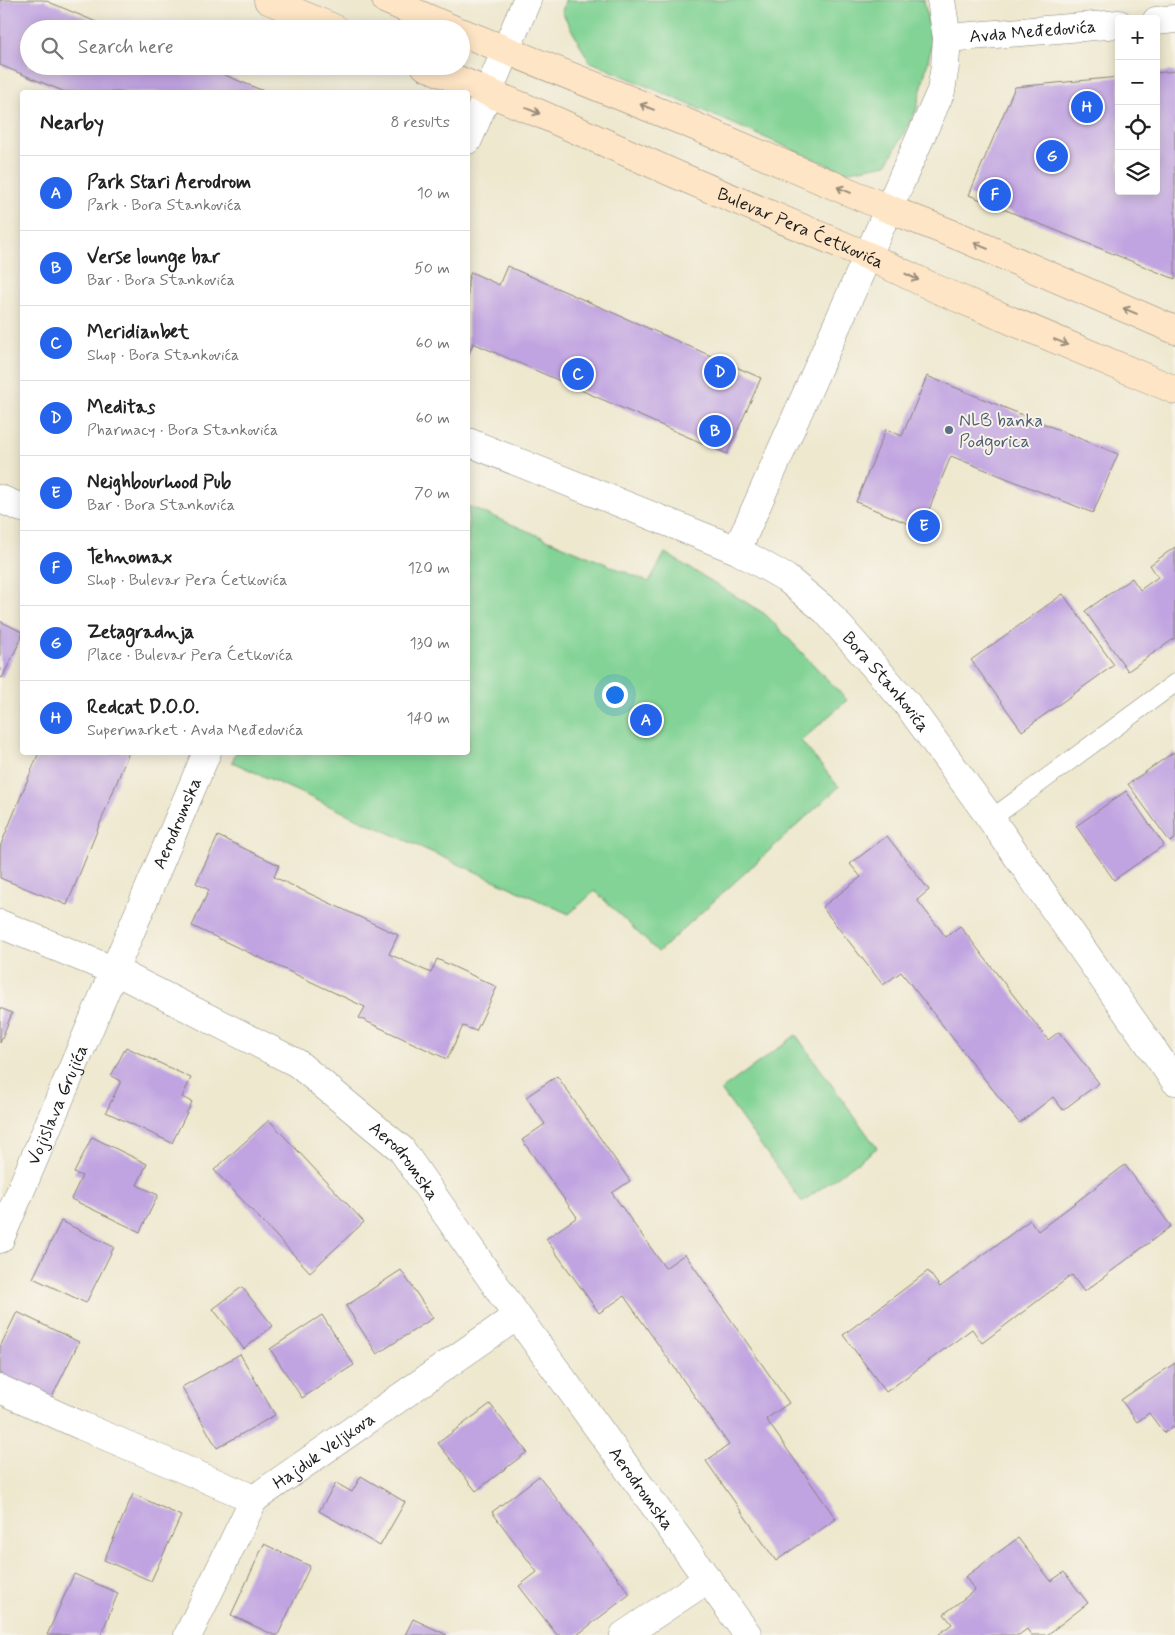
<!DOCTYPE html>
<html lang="en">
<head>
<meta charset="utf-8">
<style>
  body { margin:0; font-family:Mynerve,sans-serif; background:#f6f6f6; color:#222 }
  .controls { position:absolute; right:15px; top:15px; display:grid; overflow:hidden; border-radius:5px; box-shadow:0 2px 12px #0003 }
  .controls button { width:45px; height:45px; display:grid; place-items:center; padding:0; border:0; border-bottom:1px solid #e0e0e0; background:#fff; color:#222; font:25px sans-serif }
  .you { position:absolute; left:614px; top:694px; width:18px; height:18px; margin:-12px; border:4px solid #fff; border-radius:50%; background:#1a73e8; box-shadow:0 0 0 8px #1a73e833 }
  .badge { display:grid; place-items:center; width:32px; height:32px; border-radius:50%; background:#2563eb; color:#fff; font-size:16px; font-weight:700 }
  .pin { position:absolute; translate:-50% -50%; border:2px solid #fff; box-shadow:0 1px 5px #0006 }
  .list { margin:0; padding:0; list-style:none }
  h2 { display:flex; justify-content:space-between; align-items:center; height:65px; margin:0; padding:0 20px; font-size:21px }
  h2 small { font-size:16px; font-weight:400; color:#767676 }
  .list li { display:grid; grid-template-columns:32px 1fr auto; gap:15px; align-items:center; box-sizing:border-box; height:75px; padding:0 20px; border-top:1px solid #e0e0e0 }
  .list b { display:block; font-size:19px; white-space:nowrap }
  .list p { margin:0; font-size:16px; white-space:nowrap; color:#767676 }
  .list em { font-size:16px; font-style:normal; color:#767676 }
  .icon { flex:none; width:28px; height:28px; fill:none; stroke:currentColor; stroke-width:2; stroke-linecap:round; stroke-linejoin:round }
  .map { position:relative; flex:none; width:1175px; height:1635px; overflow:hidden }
  .search { position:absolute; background:#fff; box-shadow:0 2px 12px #0003; left:20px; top:20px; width:450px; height:55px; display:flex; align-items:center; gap:12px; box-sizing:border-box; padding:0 18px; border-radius:28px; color:#767676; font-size:19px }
  .panel { position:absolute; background:#fff; box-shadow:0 2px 12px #0003; left:20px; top:90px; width:450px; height:665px; border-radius:5px }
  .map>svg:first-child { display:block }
</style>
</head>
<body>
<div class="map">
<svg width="1175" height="1635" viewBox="0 0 1175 1635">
  <rect width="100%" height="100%" fill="#f7f3e8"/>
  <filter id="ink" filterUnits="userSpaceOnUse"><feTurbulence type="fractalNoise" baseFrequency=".02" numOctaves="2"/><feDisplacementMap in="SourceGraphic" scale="10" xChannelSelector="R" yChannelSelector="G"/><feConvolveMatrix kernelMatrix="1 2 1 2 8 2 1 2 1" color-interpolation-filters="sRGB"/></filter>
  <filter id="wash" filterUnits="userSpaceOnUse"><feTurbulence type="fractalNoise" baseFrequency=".0096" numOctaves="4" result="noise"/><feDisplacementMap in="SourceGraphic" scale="20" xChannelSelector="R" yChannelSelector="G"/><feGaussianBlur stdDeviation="1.12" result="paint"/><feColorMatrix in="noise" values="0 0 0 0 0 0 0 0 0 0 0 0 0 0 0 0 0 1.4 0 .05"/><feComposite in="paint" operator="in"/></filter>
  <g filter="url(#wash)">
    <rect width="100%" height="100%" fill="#eee8cf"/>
    <g fill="#82d395" stroke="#4f7858">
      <path d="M565 0H924L932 44 916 111 887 164 844 172 589 61 562 12Z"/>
      <path d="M468 506 649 582 665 553 765 614 847 700 801 741 839 787 658 952 595 891 569 914 232 762 236 752H468Z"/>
      <path d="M796 1035 877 1148 802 1202 721 1090Z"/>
    </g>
    <g id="blocks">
      <g fill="#c0a3e1">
        <path d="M0 0H44L113 29H29V66H203L266 92H65L0 65Z"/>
        <path d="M1175 71V279L969 195 1015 87 1119 77V191H1156V73Z"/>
        <path d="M507 266 761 378 727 454 473 343 468 357V280L471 272 499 285Z"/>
        <path d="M927 376 1118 454 1093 513 951 456 921 529 856 502 886 429 902 436Z"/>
        <path d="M1175 547V638L1128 671 1085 611 1132 578 1140 590 1158 577 1150 565Z"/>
        <path d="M1063 594 1114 665 1022 731 971 660Z"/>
        <path d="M0 621 22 632V637L2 678 0 677Z"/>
        <path d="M39 752H129L67 905 0 878V847Z"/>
        <path d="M1174 752 1175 839 1170 842 1128 784Z"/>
        <path d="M1126 791 1164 845 1114 880 1076 826Z"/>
        <path d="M218 836 279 865 274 877 398 935 389 954 431 973 437 959 497 987 476 1031 463 1026 447 1059 359 1018 365 1007 192 926 209 890 196 883Z"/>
        <path d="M887 836 929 890 917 900 946 937 960 926 1048 1040 1059 1032 1099 1083 1063 1110 1053 1097 1019 1123 901 972 883 985 822 907 861 877 850 864Z"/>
        <path d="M0 1008 12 1013 0 1043Z"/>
        <path d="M126 1047 191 1078 182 1097 192 1102 172 1143 106 1112 121 1081 111 1076Z"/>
        <path d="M557 1076 630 1181 612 1193 665 1268 685 1254 789 1403 766 1419 836 1519 776 1561 706 1461 729 1445 624 1296 599 1313 546 1239 577 1217 522 1140 545 1124 526 1097Z"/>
        <path d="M269 1120 364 1222 310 1272 214 1170Z"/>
        <path d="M92 1137 147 1164 137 1185 158 1195 140 1232 71 1199 82 1176 74 1173Z"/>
        <path d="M1125 1165 1171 1226 1084 1292 1072 1275 982 1343 972 1329 886 1392 843 1335 928 1271 940 1287 1030 1220 1038 1231Z"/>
        <path d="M61 1221 114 1247 86 1303 33 1278Z"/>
        <path d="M401 1270 433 1318 377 1354 346 1306Z"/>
        <path d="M242 1287 273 1326 244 1349 213 1309Z"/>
        <path d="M17 1312 79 1342 51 1399 0 1375V1347Z"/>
        <path d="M322 1315 354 1365 302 1398 270 1349Z"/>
        <path d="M240 1354 275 1415 217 1448 182 1387Z"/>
        <path d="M1175 1363V1429L1173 1426 1164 1433 1149 1413 1137 1422 1121 1400Z"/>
        <path d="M490 1404 527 1452 476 1491 438 1443Z"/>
        <path d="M361 1476 405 1502 380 1546 319 1511 336 1483 352 1492Z"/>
        <path d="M539 1476 630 1594 577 1635H557L519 1586 537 1572 492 1512Z"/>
        <path d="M133 1494 181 1516 151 1581 104 1560Z"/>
        <path d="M1018 1538 1051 1581 1064 1572 1088 1603 1047 1635H1031L1027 1629 1019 1635H938L952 1624 944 1614 975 1590 965 1577Z"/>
        <path d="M264 1544 310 1566 278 1635H274L231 1615Z"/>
        <path d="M74 1574 118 1593 101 1635H47Z"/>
        <path d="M413 1619 447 1635H405Z"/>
      </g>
    </g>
  </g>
  <g filter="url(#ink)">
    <use href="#blocks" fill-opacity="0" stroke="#858276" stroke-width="1"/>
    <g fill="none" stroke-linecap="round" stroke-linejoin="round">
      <g stroke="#858276" stroke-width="19">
        <path id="lane" d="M991 819 1175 683"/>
      </g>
      <g stroke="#858276" stroke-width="29">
        <g id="street">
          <path d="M1156 21 1175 19"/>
          <path id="s1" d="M947 38 1119 24"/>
          <path d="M468 140 527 0"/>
          <path id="s2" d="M468 442 737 550 786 578 826 611 907 704 991 819 1175 1081"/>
          <path d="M0 499 22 508"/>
          <path d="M737 550 941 91 945 66 947 38 941 0"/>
          <path id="s3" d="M0 924 115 971 297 1063 401 1149 517 1316 748 1635"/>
          <path id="s4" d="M0 1239 207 752"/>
          <path d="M0 1389 82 1426 254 1499"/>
          <path id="s5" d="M188 1635 254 1499 517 1316"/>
          <path d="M624 1635 708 1579"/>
        </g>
      </g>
      <g stroke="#858276" stroke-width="29">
        <g id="secondary">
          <path d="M268 0 336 29"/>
          <path d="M386 0 453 29"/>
          <path d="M461 32 692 125 889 209 963 238 1175 330"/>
          <path id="s6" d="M425 66 543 115 675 174 868 256 939 290 1175 390"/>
        </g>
      </g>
      <use href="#lane" stroke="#fff" stroke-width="18"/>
      <use href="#street" stroke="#fff" stroke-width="28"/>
      <use href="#secondary" stroke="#fee5c5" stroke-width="28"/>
    </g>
    <defs><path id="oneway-shaft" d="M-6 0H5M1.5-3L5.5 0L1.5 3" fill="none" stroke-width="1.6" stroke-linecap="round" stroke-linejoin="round" transform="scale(1.25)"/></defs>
    <g stroke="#988b79">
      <use href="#oneway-shaft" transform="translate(647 107) rotate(-158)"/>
      <use href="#oneway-shaft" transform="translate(533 111) rotate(22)"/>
      <use href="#oneway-shaft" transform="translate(844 190) rotate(-157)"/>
      <use href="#oneway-shaft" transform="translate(981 246) rotate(-157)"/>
      <use href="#oneway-shaft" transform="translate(912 277) rotate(26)"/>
      <use href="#oneway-shaft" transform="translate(1130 311) rotate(-157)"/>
      <use href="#oneway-shaft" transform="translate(1061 342) rotate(23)"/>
    </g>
  </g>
  <circle fill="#5c6f8a" stroke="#f7f3e8" stroke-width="2" cx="949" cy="430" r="5"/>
  <g text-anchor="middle" stroke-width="4" stroke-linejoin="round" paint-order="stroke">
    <g font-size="18" fill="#1c1c1c" stroke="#f7f3e8">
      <text dy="6" stroke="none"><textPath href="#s1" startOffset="86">Avda Međedovića</textPath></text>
      <text dy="6" stroke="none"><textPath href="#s6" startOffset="409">Bulevar Pera Ćetkovića</textPath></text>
      <text dy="6" stroke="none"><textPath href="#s2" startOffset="491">Bora Stankovića</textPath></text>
      <text dy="6" stroke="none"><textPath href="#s4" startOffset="452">Aerodromska</textPath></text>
      <text dy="6" stroke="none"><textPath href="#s4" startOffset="146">Vojislava Grujića</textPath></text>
      <text dy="6" stroke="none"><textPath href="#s3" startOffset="474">Aerodromska</textPath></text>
      <text dy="6" stroke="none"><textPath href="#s5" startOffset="236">Hajduk Veljkova</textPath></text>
      <text dy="6" stroke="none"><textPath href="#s3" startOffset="879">Aerodromska</textPath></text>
    </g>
    <g font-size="18" fill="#4e5e75" stroke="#f7f3e8" text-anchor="start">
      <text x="959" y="426">NLB banka<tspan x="959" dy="21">Podgorica</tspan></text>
    </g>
  </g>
</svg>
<div class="controls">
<button>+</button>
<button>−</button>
<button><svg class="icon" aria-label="locate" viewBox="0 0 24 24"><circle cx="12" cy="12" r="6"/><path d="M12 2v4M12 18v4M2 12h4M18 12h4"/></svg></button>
<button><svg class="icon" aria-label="layers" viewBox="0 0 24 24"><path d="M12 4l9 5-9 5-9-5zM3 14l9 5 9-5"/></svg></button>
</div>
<div class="you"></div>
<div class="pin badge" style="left:646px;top:720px">A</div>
<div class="pin badge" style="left:715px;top:431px">B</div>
<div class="pin badge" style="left:578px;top:374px">C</div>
<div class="pin badge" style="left:720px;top:372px">D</div>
<div class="pin badge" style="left:924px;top:526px">E</div>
<div class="pin badge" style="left:995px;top:195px">F</div>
<div class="pin badge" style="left:1052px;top:156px">G</div>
<div class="pin badge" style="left:1087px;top:107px">H</div>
<div class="search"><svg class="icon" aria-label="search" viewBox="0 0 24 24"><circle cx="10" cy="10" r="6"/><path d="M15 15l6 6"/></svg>Search here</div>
<section class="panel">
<h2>Nearby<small>8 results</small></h2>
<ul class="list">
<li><span class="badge">A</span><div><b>Park Stari Aerodrom</b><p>Park · Bora Stankovića</p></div><em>10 m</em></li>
<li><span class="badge">B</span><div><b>Verse lounge bar</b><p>Bar · Bora Stankovića</p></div><em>50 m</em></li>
<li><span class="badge">C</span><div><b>Meridianbet</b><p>Shop · Bora Stankovića</p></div><em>60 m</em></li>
<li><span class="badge">D</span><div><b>Meditas</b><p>Pharmacy · Bora Stankovića</p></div><em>60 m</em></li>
<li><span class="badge">E</span><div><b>Neighbourhood Pub</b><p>Bar · Bora Stankovića</p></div><em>70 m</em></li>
<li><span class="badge">F</span><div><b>Tehnomax</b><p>Shop · Bulevar Pera Ćetkovića</p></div><em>120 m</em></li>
<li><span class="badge">G</span><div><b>Zetagradnja</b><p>Place · Bulevar Pera Ćetkovića</p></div><em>130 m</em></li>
<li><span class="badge">H</span><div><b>Redcat D.O.O.</b><p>Supermarket · Avda Međedovića</p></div><em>140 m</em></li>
</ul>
</section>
</div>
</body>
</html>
